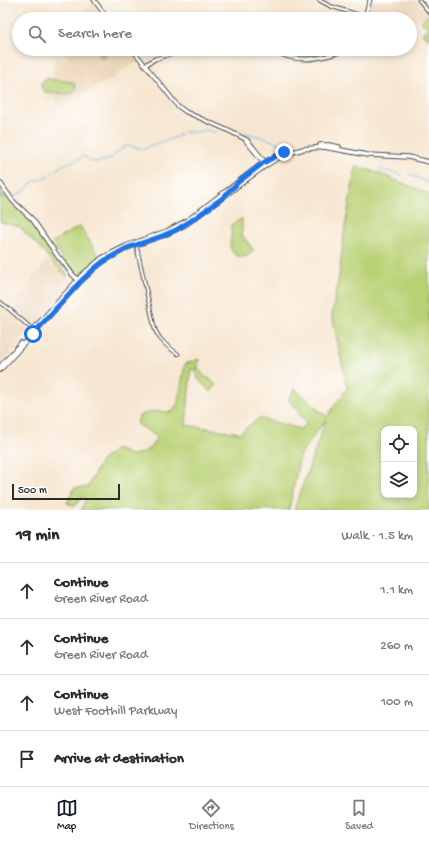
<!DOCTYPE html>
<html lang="en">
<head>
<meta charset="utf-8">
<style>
  body { margin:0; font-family:"Gochi Hand",sans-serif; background:#f2f2f3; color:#2b2b33 }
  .controls { position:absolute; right:12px; bottom:12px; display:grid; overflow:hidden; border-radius:8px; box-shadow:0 2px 6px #0003 }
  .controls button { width:36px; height:36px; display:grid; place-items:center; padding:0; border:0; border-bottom:1px solid #e1e1e2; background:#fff; color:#2b2b33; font:20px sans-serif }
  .scale { position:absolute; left:12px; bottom:10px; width:108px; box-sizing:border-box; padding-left:4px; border:2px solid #2b2b2b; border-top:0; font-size:11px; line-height:14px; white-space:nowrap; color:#2b2b2b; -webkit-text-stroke:3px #fff; paint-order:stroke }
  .stop { position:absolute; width:12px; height:12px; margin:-9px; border:3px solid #1a73e8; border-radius:50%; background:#fff }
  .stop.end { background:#1a73e8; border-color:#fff; box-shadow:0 1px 4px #0008 }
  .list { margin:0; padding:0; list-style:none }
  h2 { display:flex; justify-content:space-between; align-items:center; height:52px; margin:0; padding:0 16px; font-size:17px }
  h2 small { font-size:13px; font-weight:400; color:#7c7c81 }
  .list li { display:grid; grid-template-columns:26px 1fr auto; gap:12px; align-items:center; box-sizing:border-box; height:56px; padding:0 16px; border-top:1px solid #e1e1e2 }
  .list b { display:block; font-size:15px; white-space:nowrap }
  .list p { margin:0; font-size:13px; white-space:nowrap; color:#7c7c81 }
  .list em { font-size:13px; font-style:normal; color:#7c7c81 }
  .icon { flex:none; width:22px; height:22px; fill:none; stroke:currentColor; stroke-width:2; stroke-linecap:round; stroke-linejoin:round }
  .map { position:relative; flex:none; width:429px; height:510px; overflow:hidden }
  .search { position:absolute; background:#fff; box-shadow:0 2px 6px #0003; left:12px; right:12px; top:12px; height:44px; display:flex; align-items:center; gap:10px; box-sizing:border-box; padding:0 14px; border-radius:22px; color:#7c7c81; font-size:15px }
  .sheet { height:276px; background:#fff }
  nav { display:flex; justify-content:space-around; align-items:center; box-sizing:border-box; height:56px; border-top:1px solid #e1e1e2; background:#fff; font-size:11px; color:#7c7c81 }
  nav a { display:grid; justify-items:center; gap:2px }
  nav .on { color:#111827 }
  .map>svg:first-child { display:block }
</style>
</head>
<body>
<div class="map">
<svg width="429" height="510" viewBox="0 0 429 510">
  <rect width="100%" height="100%" fill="#fff"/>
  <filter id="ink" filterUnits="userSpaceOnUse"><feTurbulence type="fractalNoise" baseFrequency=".025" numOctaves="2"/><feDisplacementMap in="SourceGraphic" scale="8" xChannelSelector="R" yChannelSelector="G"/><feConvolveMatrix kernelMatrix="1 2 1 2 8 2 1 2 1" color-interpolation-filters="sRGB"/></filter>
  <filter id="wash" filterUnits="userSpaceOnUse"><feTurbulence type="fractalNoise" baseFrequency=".012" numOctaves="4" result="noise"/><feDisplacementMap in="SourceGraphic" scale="16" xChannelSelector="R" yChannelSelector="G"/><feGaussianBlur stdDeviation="0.9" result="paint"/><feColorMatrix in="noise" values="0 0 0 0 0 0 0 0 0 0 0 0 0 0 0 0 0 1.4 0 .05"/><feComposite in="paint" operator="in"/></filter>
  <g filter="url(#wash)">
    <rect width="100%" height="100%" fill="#f7e7d2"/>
    <g fill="#edd7bb">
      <path d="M372 0H417L428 14 421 22 389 14 369 8Z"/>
      <path d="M94 3 106 19H71Z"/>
      <path d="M62 49H129L139 62 121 71 113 79 68 101 61 102 58 104 55 99 47 103 46 102 50 95 46 94 41 91 39 85 40 82 44 77H53V67L55 59H69Z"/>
      <path d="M49 258 66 275 70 278 73 281V283L34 326H33L21 316 22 315 14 307 35 275 41 269Z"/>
      <path d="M3 307 30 331 0 364V311Z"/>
    </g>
    <g fill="#b9d175" stroke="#727e50" fill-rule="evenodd">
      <path d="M428 14 429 16V40L422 34 428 27 421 22Z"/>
      <path d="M98 49H112C110 51 107 55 105 56 99 59 97 53 98 49Z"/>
      <path d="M47 79 73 82C76 86 76 89 73 93L69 94 45 92 41 86 43 82Z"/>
      <path d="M356 166 378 173 429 194V510H294L326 419 300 455 289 510H81L86 499 82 497 75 506 67 503 74 488 88 487 101 461 116 449 131 455 143 453 151 447 157 437 142 427 136 424 140 415 155 411 172 412 178 403 185 364 199 359 198 369H191L186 425 240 433 259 418 300 429 307 424 288 399 295 389 327 417 347 388 332 315 339 276 345 226ZM384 429H414V495H384Z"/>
      <path d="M0 188 5 197 26 217 43 239 68 275 67 276 60 271 61 270 55 265 54 263 20 227 0 222Z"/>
      <path d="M242 218V235L254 251C249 255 245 259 238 256 224 250 234 236 231 225Z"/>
      <path d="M80 226 100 258 77 277 66 264 52 243C61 236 70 232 80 226Z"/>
      <path d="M196 369C203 370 202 378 209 378L216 385 211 392C205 386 196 380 195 371Z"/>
    </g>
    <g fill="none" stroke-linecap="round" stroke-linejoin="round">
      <g stroke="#5db0d9" stroke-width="1">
        <path d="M238 131 265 138 281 144"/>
        <path d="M379 169 402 175"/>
        <path d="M409 174 429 183"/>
        <path d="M13 196C21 194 27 190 31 183L43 178 49 177C55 171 60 165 68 163 75 160 78 160 84 156L90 161 96 162 104 161 111 158 121 149 127 146 145 149 151 145 177 137 182 132H195L205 130 216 132"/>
        <path d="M0 197H5"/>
      </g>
    </g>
  </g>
  <g filter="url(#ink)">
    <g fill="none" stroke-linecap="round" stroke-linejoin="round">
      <g stroke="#4a4744" stroke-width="4.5">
        <g id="tertiary">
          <path d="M319 0 330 6 365 17"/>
          <path d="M419 0 429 12"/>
          <path d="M136 244 155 330C160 341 168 347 178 354"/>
          <path d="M0 302 8 308 33 330"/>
        </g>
      </g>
      <g stroke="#4a4744" stroke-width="5">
        <g id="secondary">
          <path d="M94 0 108 19"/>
          <path d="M364 19 370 0"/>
          <path d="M132 49 178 106 186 112 227 130 247 140 253 147 266 163"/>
          <path d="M272 49C289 61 310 61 330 55 335 54 340 52 345 49"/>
          <path d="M145 65 155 59 170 54 178 49"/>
          <path d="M246 141 264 163"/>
        </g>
      </g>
      <g stroke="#4a4744" stroke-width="5.5">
        <g id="primary">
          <path d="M320 145H329L339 147"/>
          <path d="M0 183 13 201 33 220 59 258 61 259 72 274 79 281"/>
          <path d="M29 334 83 274 102 258 126 246 167 231 188 220 263 163 283 153"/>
          <path d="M0 367 21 343"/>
          <path d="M0 370 80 282 95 268 104 261 127 248 162 236 185 225 265 166 283 155 303 149 324 147 368 155 408 157 429 162"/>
        </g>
      </g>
      <use href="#tertiary" stroke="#fff" stroke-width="2.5"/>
      <use href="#secondary" stroke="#fff" stroke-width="3"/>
      <use href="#primary" stroke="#fff" stroke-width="3.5"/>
    </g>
  </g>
  <g fill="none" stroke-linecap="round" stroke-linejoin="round" filter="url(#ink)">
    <path stroke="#1a73e8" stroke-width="5" d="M33 334 80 282 95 268 104 261 127 248 162 236 176 230 192 220 224 197 228 192 236 185 237 183 263 163 284 152"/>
  </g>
</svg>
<div class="controls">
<button><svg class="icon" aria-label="locate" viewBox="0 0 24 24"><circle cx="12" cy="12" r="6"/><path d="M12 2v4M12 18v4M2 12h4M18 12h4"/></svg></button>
<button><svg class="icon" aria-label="layers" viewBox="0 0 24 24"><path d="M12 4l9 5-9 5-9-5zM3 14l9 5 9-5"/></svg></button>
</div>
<div class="scale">500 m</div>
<div class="stop" style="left:33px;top:334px"></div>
<div class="stop end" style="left:284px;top:152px"></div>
<div class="search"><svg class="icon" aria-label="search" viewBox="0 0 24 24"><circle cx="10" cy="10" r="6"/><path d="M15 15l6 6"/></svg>Search here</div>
</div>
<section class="sheet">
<h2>19 min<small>Walk · 1.5 km</small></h2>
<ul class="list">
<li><svg class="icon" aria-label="ahead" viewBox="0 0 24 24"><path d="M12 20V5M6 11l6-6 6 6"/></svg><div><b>Continue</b><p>Green River Road</p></div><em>1.1 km</em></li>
<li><svg class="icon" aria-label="ahead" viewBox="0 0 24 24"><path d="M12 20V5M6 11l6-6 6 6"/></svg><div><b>Continue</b><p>Green River Road</p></div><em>260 m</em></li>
<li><svg class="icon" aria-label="ahead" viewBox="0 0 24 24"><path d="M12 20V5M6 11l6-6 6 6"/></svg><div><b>Continue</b><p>West Foothill Parkway</p></div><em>100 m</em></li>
<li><svg class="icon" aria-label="arrive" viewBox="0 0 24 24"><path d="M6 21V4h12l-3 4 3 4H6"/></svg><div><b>Arrive at destination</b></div></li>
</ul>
</section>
<nav>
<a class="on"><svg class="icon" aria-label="map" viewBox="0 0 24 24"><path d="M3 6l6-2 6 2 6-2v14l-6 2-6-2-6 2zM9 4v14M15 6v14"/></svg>Map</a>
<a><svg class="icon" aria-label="directions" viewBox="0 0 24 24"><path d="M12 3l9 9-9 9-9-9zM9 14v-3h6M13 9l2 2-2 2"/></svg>Directions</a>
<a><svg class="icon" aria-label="saved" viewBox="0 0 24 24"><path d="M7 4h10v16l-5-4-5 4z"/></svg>Saved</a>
</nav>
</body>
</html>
